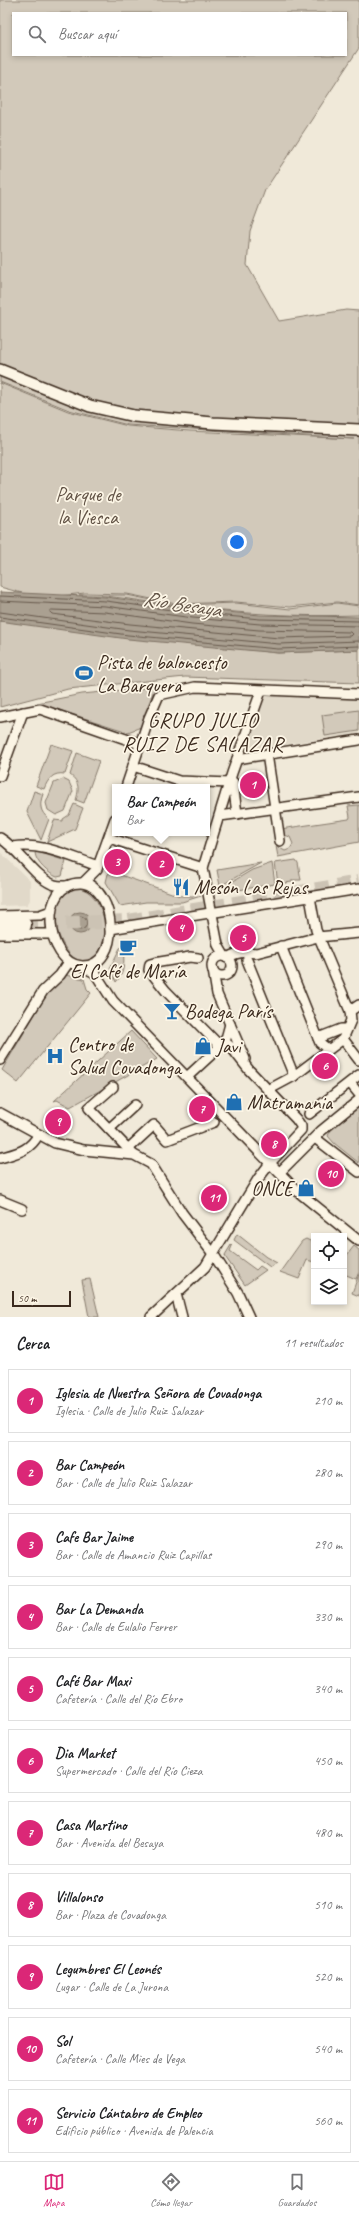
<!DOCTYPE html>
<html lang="es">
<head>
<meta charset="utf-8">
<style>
  body { margin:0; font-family:Caveat,sans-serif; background:#f2f2f2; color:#202124 }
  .controls { position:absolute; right:12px; bottom:12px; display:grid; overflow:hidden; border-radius:0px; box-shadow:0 2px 6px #0003 }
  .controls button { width:36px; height:36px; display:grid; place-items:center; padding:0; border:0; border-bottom:1px solid #e0e0e0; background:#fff; color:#202124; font:20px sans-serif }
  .scale { position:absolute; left:12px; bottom:10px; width:59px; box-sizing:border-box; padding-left:4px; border:2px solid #3b2a1e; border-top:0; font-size:11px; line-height:14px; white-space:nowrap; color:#3b2a1e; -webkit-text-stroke:3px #fcf5e5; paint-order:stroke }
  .you { position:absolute; left:237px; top:542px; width:14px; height:14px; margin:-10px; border:3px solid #fff; border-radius:50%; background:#1a73e8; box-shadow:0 0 0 6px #1a73e833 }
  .badge { display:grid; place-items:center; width:26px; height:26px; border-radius:50%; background:#db2777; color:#fff; font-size:13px; font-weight:700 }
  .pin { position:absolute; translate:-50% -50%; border:2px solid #fff; box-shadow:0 1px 4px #0006 }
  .popup { position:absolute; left:112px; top:784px; width:98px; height:52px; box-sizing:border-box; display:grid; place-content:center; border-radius:0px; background:#fff; filter:drop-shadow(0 1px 3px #0005); font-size:13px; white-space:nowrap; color:#757577 }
  .popup b { font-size:15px; color:#202124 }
  .popup::after { content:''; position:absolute; left:50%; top:100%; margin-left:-8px; border:8px solid transparent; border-top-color:#fff }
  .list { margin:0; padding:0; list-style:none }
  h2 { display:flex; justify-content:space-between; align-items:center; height:52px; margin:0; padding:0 16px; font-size:17px }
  h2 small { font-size:13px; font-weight:400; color:#757577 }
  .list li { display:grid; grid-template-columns:26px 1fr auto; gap:12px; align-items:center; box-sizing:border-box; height:64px; margin:0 8px 8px; padding:0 8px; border:1px solid #e0e0e0; border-radius:0px }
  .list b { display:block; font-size:15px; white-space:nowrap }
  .list p { margin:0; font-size:13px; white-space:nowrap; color:#757577 }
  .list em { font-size:13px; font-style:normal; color:#757577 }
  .icon { flex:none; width:22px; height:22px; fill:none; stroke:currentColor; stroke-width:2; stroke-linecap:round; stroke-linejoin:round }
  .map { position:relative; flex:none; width:359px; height:1317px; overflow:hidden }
  .search { position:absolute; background:#fff; box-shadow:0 2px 6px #0003; left:12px; right:12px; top:12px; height:44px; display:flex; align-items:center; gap:10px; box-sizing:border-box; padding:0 14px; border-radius:0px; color:#757577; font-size:15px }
  .sheet { height:844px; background:#fff }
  nav { display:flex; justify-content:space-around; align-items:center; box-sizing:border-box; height:56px; border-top:1px solid #e0e0e0; background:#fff; font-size:11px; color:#757577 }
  nav a { display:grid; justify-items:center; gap:2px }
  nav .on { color:#db2777 }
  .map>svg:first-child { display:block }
</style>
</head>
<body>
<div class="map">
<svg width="359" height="1317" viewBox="0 0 359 1317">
  <rect width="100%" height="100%" fill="#f0e9d9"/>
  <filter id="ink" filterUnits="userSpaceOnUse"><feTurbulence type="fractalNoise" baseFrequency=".025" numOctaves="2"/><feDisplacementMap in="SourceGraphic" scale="8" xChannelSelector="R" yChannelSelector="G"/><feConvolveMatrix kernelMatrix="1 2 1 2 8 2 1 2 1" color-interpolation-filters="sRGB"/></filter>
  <g filter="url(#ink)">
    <g fill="#e1d9c9">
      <path d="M267 695 359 697V733L249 750 246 747 262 697Z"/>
      <path d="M0 852 30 881V900L27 905 0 906Z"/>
    </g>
    <g fill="#d2c9ba" stroke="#867a6c" fill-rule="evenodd">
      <path d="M0 0H359V48L265 190 250 231 247 265 279 321 346 310 359 311V605L337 602 290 607 236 602 176 604 127 594 85 593 40 598 0 587V383L68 411 128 426 190 431 354 439 128 425 69 410 0 382ZM13 13H346V55H13Z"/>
      <path d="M79 595H127L176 605 236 603 290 609 337 603 359 606V615C299 617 239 614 179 606 145 602 113 595 79 595Z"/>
      <path d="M0 621 278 653 359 650V683L185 677 68 689 0 707Z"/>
      <path d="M155 687 141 727 128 732 37 703 82 694Z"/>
      <path d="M359 710V731L325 736 322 715Z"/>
      <path d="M51 744 73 751 65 774C53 772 48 779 44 789L36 786Z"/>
      <path d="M77 753 99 761 84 803 76 800C79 790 80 782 70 775Z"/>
      <path d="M63 779 69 782 73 791 65 811 56 815 48 810 46 803 54 783Z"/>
      <path d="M34 791 43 794C39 805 40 812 49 819L41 840 27 812Z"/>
      <path d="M74 804 83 808 75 829 47 842 54 820 63 821V819L69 815Z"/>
      <path d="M359 805V842L278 857 276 846 285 851 290 849 293 844 290 837 282 834 280 829 349 819 350 817 348 806Z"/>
      <path d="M38 852 66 861 62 876 57 877C49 874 36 863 35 853Z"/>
      <path d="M296 860 298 863 301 880H292V882L278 884 275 863Z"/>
      <path d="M261 863 220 886 217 870Z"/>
      <path d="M272 863 275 884 220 893V889L252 870Z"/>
      <path d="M112 872 180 896H201L182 902H146L120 906 106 882 108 874Z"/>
      <path d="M79 888C103 893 112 934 99 952 71 993 28 890 79 888Z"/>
      <path d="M123 946C124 960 126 972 116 982L110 968 120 948Z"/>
      <path d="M66 975 84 979 87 989 91 993 18 1083 2 1070 49 990Z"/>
      <path d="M131 1031 157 1059 70 1107 57 1100 54 1101Z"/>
      <path d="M359 1107V1163L334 1143 328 1136 331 1129Z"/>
      <path d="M237 1234 266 1257 277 1263 270 1267 234 1240Z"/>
      <path d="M306 1239 314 1243V1262L307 1260 299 1279 280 1272 302 1241Z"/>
      <path d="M231 1245 232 1246 230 1251 256 1270 260 1266 266 1270 245 1285 226 1258 225 1255Z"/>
      <path d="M354 1246 359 1250V1272L356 1279 344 1274V1253L347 1255Z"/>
      <path d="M359 1274V1296L352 1293Z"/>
      <path d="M90 1279 99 1317H89L82 1280Z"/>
    </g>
    <g fill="#aaa091" stroke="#7e7163">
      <path d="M0 592 106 597 194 609 260 615 359 617V650L278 653 128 639 6 622 0 621Z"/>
      <circle cx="80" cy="923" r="11"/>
    </g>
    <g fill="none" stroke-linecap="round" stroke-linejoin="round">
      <g stroke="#67594c" stroke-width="1">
        <path d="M0 596 106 601 193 613 260 619 359 621"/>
        <path d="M0 601 105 606 193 618 260 624 359 626"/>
        <path d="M52 610 105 612 192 624 259 630 350 632 352 634 350 636 279 638 130 624 52 614 50 612Z"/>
        <path d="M0 612 129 630 279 644 359 641"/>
        <path d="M0 617 128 635 278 649 359 646"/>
        <circle cx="80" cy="923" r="7"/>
      </g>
      <path stroke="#ccc3b4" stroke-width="14" stroke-dasharray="14 7" stroke-linecap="butt" d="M24 925 128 921 359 882"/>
      <g stroke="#3b2a1e" stroke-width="12">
        <g id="minor">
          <path d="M0 717 40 709 140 744"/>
          <path d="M267 754 280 841"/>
          <path d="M237 759 359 740"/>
          <path d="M133 766 179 781 230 783"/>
          <path d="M0 776 23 712"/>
          <path d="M233 782 237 814"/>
          <path d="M126 787 149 718 159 695 195 687 359 694"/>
          <path d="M220 816 359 797"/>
          <path d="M0 838C20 850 33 876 52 884 56 886 62 886 67 886"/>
          <path d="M109 838 203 868"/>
          <path d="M13 847C42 842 71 857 98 866"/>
          <path d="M83 883C117 889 122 967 82 966 45 964 36 880 83 883Z"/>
          <path d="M83 883 97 869 115 819"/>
          <path d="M0 916 40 915 51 911"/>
          <path d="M110 929 359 889"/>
          <path d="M0 934H52"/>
          <path d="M281 946 320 1043 328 1049"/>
          <circle cx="222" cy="966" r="10"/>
          <path d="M225 957 218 945 203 868 232 773 261 691"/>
          <path d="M198 958 190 957 154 963 150 964 149 970 166 991 220 1046"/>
          <path d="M227 958C236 952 245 951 256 953L318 937 359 933"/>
          <path d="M247 960 294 1076"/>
          <path d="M81 966 95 973 113 1001 296 1190 359 1241"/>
          <path d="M213 970 217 994 245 1059"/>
          <path d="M350 1011 359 1005"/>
          <path d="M318 1038 341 1029H347"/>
          <path d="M343 1039 359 1060"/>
          <path d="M0 1060 43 991 60 975 69 962"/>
          <path d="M187 1077 225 1042 230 1024"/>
          <path d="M350 1083 359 1094"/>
          <path d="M113 1087 89 1108 132 1153"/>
          <path d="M268 1090 294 1076 343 1039 351 1020 350 1011 316 930 310 897"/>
          <path d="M0 1113 55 1143 84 1150 134 1155 151 1164 182 1213 214 1255 238 1293 249 1317"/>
          <path d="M309 1114 359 1075"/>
          <path d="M109 1129 135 1105"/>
          <path d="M315 1138 359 1172"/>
          <path d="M128 1149 154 1125 167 1140 214 1122"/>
          <path d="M0 1158C16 1153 30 1151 38 1135"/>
          <path d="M280 1172 321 1131 359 1100"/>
          <path d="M0 1200 22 1209"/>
          <path d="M176 1294 182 1317"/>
          <path d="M151 1317 205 1267 258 1179 271 1162 301 1130V1126L296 1119 249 1070 231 1047 225 1042"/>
        </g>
      </g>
      <g stroke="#3b2a1e" stroke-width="14">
        <path id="tertiary" d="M0 370 90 406 134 416 213 423 359 430"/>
      </g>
      <g stroke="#3b2a1e" stroke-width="17">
        <path id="primary" d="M0 926 24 925"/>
      </g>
      <use href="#minor" stroke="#fcf5e5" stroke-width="9"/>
      <use href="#tertiary" stroke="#fcf5e5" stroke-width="11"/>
      <use href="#primary" stroke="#fcf5e5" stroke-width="14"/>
    </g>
  </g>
  <defs>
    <g id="stadium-bare" transform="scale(1.38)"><path d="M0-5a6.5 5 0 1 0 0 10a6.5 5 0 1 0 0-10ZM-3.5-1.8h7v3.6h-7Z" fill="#1f6fb2" stroke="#fcf5e5" stroke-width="2.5" paint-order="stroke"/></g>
    <g id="restaurant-bare" transform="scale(1.38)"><path d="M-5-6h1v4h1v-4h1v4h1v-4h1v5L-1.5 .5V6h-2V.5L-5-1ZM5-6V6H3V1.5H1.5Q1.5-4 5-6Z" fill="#1f6fb2" stroke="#fcf5e5" stroke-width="2.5" paint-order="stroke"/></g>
    <g id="cafe-bare" transform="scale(1.38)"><path d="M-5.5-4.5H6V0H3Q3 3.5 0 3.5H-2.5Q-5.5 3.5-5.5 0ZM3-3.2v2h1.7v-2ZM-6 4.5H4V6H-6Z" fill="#1f6fb2" stroke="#fcf5e5" stroke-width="2.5" paint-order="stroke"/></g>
    <g id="bar-bare" transform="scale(1.38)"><path d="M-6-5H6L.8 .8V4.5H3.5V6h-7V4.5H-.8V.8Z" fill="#1f6fb2" stroke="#fcf5e5" stroke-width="2.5" paint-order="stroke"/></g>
    <g id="shop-bare" transform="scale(1.38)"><path d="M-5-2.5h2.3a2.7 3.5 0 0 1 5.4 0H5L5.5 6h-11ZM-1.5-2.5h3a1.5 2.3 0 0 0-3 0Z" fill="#1f6fb2" stroke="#fcf5e5" stroke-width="2.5" paint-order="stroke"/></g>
    <g id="hospital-bare" transform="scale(1.38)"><path d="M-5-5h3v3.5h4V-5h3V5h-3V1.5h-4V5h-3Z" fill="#1f6fb2" stroke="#fcf5e5" stroke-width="2.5" paint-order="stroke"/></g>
  </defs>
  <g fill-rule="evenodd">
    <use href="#stadium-bare" x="84" y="673"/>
    <use href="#restaurant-bare" x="181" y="887"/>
    <use href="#cafe-bare" x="128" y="947"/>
    <use href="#bar-bare" x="172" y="1011"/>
    <use href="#shop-bare" x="203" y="1046"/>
    <use href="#hospital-bare" x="55" y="1056"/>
    <use href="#shop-bare" x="234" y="1102"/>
    <use href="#shop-bare" x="306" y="1188"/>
  </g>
  <g text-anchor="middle" stroke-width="3.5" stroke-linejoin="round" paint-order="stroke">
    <g font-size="20" fill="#615245" stroke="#fcf5e5">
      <text x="88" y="501">Parque de<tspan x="88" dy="23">la Viesca</tspan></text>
    </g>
    <g font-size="20" fill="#3b2a1e" stroke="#fcf5e5" text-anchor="start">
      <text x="97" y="669">Pista de baloncesto<tspan x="97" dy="23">La Barquera</tspan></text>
      <text x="194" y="894">Mesón Las Rejas</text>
      <text x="128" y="978" text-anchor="middle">El Café de María</text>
      <text x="185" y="1018">Bodega París</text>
      <text x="68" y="1051">Centro de<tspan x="68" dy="23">Salud Covadonga</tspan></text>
      <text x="216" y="1053">Javi</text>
      <text x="247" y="1109">Matramania</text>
      <text x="293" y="1195" text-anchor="end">ONCE</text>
    </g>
    <g font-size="21" font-style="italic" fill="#625346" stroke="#fcf5e5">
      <text transform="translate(182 604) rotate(9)" y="7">Río Besaya</text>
    </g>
    <g font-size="21" letter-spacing="1" fill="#3b2a1e" stroke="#fcf5e5">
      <text x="203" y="727">GRUPO JULIO<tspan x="203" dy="24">RUIZ DE SALAZAR</tspan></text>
    </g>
  </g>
</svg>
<div class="controls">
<button><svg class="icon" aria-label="locate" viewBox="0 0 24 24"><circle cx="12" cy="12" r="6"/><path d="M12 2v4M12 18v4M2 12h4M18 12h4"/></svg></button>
<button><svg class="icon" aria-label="layers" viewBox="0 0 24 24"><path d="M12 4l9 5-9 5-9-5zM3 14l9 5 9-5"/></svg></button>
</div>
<div class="scale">50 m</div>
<div class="you"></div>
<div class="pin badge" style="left:253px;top:785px">1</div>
<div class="pin badge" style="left:161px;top:864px">2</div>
<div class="popup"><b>Bar Campeón</b>Bar</div>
<div class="pin badge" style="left:117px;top:862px">3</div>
<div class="pin badge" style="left:181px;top:928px">4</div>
<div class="pin badge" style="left:243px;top:938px">5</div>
<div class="pin badge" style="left:325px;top:1066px">6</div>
<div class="pin badge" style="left:202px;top:1109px">7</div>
<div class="pin badge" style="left:274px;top:1144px">8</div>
<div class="pin badge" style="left:58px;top:1122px">9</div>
<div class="pin badge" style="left:331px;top:1174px">10</div>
<div class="pin badge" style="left:214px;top:1198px">11</div>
<div class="search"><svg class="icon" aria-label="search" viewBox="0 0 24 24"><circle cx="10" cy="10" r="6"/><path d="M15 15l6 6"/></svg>Buscar aquí</div>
</div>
<section class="sheet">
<h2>Cerca<small>11 resultados</small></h2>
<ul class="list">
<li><span class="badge">1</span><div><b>Iglesia de Nuestra Señora de Covadonga</b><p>Iglesia · Calle de Julio Ruiz Salazar</p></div><em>210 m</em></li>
<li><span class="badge">2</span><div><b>Bar Campeón</b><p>Bar · Calle de Julio Ruiz Salazar</p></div><em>280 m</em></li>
<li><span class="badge">3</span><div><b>Cafe Bar Jaime</b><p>Bar · Calle de Amancio Ruiz Capillas</p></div><em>290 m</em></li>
<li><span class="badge">4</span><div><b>Bar La Demanda</b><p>Bar · Calle de Eulalio Ferrer</p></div><em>330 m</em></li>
<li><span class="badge">5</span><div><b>Café Bar Maxi</b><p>Cafetería · Calle del Río Ebro</p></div><em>340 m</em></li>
<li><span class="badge">6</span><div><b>Dia Market</b><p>Supermercado · Calle del Río Cieza</p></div><em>450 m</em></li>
<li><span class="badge">7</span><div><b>Casa Martino</b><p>Bar · Avenida del Besaya</p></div><em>480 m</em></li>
<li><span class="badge">8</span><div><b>Villalonso</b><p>Bar · Plaza de Covadonga</p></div><em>510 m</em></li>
<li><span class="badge">9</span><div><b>Legumbres El Leonés</b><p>Lugar · Calle de La Jurona</p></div><em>520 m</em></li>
<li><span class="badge">10</span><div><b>Sol</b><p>Cafetería · Calle Mies de Vega</p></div><em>540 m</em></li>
<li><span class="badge">11</span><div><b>Servicio Cántabro de Empleo</b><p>Edificio público · Avenida de Palencia</p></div><em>560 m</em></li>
</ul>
</section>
<nav>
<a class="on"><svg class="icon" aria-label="map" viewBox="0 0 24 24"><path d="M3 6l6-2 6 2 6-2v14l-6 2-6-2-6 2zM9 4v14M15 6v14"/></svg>Mapa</a>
<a><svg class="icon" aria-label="directions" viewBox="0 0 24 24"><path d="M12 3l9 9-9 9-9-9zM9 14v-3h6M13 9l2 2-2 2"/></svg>Cómo llegar</a>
<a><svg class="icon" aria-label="saved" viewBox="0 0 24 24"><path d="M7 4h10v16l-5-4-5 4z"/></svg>Guardados</a>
</nav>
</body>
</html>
